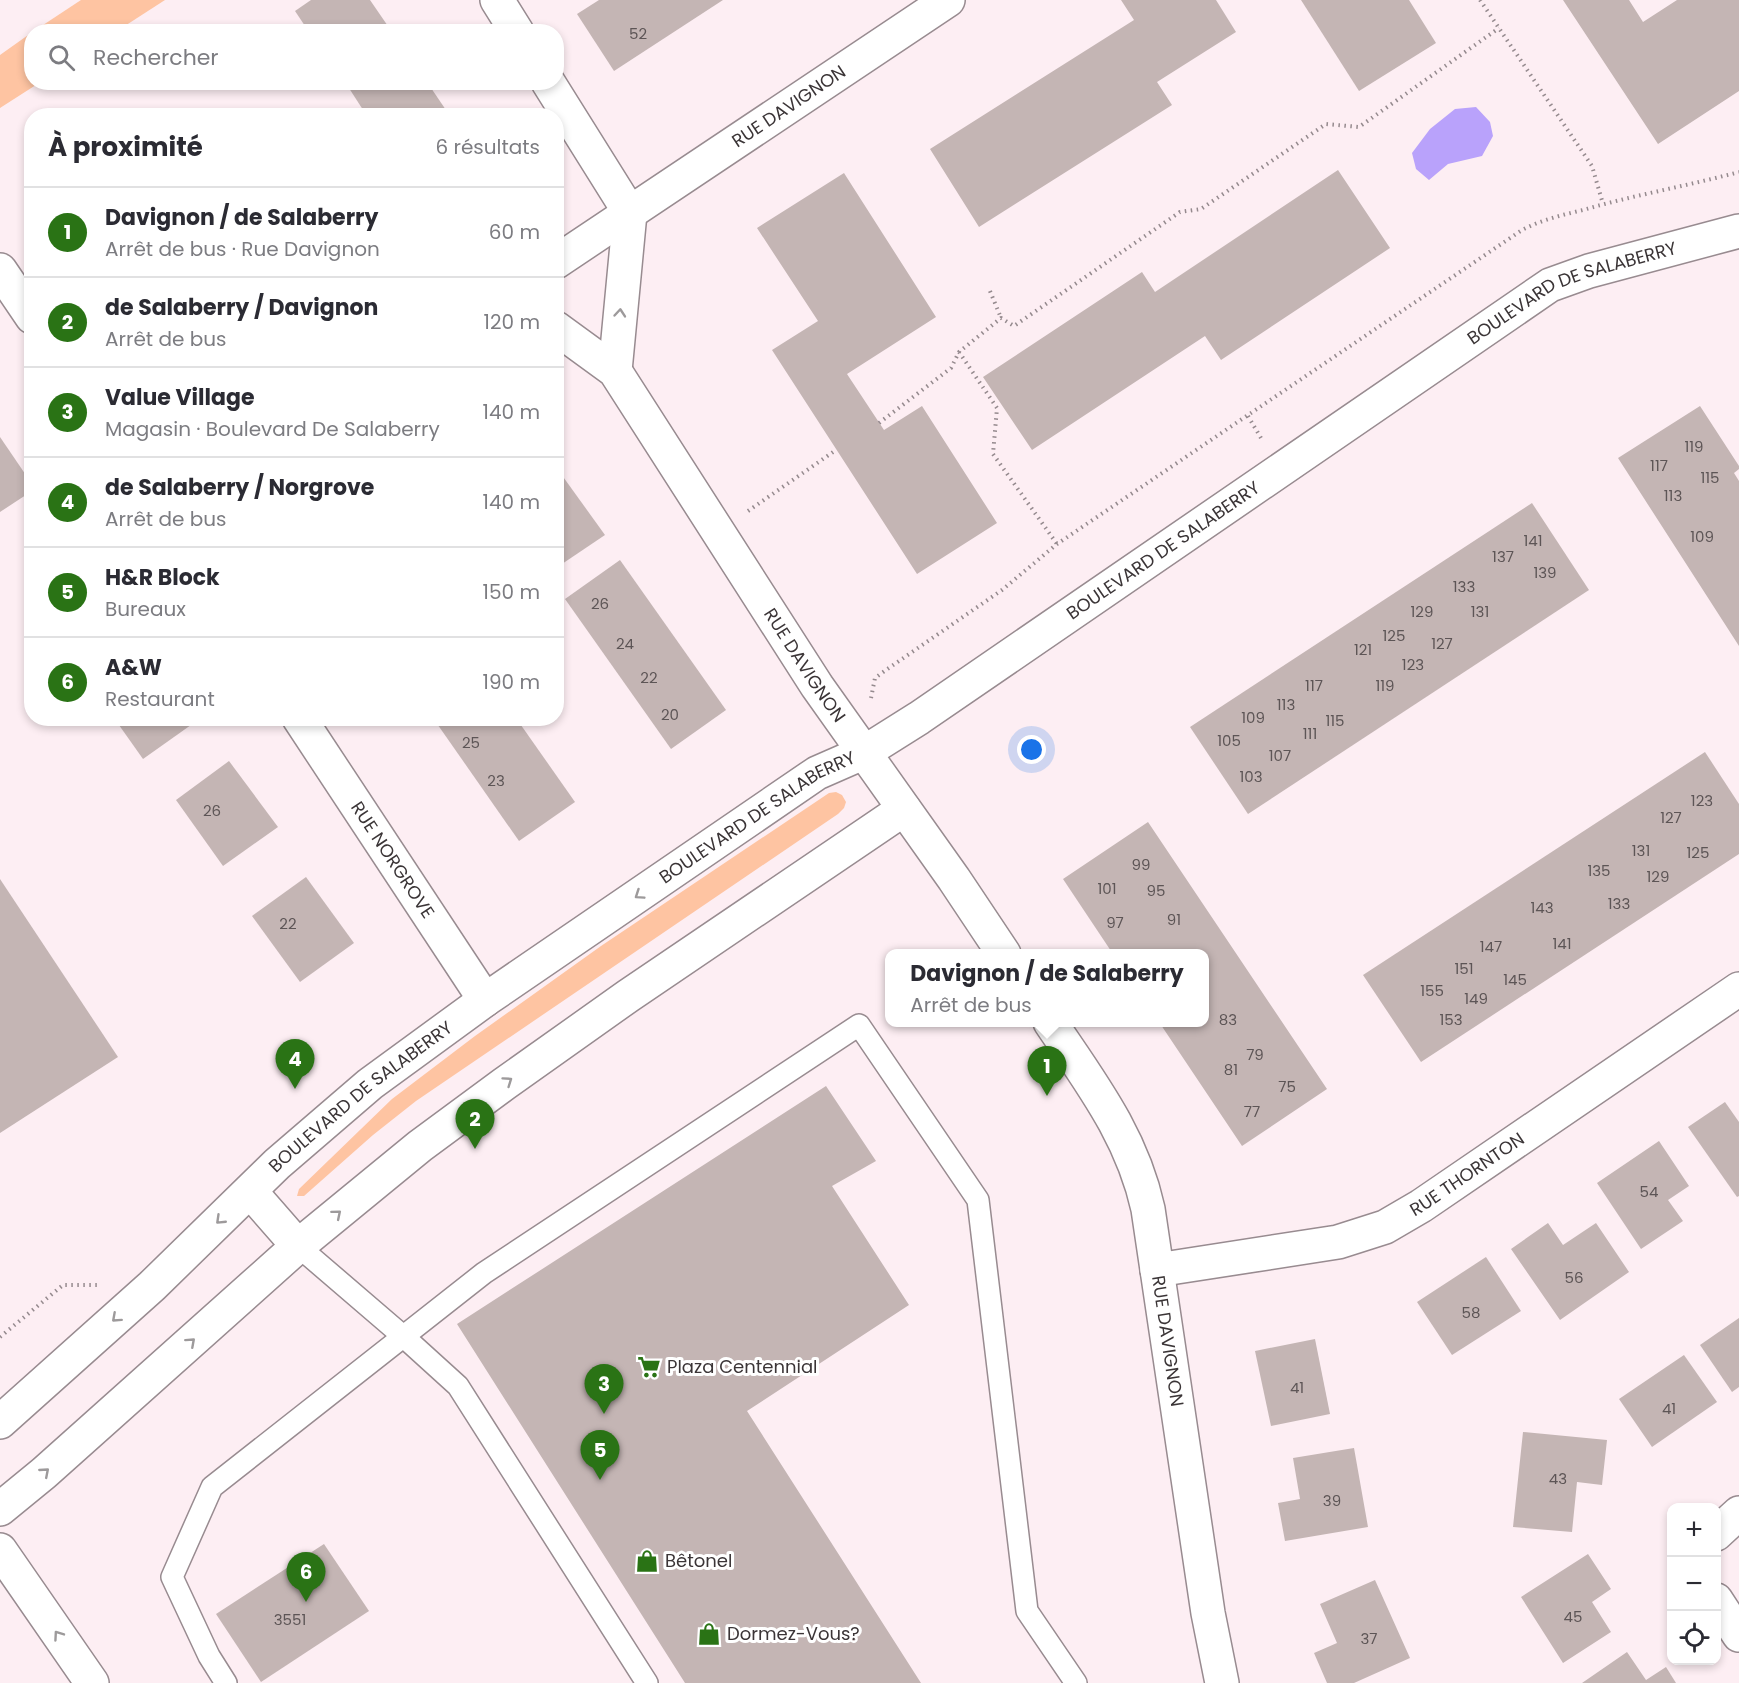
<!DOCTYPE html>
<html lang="fr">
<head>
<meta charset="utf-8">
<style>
  body { margin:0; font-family:Poppins,sans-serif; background:#f7f7f7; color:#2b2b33 }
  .controls { position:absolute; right:18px; bottom:18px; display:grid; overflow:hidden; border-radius:12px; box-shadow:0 3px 9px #0003 }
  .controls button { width:54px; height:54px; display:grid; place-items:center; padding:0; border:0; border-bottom:2px solid #e1e1e2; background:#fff; color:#2b2b33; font:30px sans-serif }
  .you { position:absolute; left:1032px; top:750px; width:21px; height:21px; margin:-15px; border:4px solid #fff; border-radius:50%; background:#1a73e8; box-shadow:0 0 0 9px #1a73e833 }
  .badge { display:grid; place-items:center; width:39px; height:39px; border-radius:50%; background:#2a7315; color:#fff; font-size:20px; font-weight:700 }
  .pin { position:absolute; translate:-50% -50px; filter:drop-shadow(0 2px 3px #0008) }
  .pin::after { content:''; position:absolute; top:32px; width:21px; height:18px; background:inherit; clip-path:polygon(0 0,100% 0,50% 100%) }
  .popup { position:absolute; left:885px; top:949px; width:324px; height:78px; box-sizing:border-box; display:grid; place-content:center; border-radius:12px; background:#fff; filter:drop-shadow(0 2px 4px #0005); font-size:20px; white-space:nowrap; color:#7c7c81 }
  .popup b { font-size:22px; color:#2b2b33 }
  .popup::after { content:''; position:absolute; left:50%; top:100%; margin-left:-12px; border:12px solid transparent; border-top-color:#fff }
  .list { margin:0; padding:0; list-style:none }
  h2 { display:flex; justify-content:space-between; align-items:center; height:78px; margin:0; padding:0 24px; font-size:26px }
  h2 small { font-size:20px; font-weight:400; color:#7c7c81 }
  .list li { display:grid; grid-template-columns:39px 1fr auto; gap:18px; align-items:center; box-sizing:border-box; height:90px; padding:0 24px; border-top:2px solid #e1e1e2 }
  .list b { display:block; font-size:22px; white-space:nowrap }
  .list p { margin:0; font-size:20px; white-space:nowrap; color:#7c7c81 }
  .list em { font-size:20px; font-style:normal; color:#7c7c81 }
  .icon { flex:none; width:33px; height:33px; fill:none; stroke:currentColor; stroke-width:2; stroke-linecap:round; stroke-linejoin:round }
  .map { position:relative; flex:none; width:1739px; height:1683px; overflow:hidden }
  .search { position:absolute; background:#fff; box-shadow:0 3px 9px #0003; left:24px; top:24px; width:540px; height:66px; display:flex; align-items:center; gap:15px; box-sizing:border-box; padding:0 21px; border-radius:24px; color:#7c7c81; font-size:22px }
  .panel { position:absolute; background:#fff; box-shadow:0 3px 9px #0003; left:24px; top:108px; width:540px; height:618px; border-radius:24px }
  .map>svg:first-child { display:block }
</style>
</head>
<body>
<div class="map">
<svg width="1739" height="1683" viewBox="0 0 1739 1683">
  <rect width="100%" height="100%" fill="#fdeef3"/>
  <g fill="#fec4a2">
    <path d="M81 0H165L117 31H34Z"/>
    <path d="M31 33 32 82 39 83 0 108V55Z"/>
    <path d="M836 792 842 795 846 802 844 808 838 814 416 1101 373 1135 304 1196H297L299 1189 392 1099 475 1036 601 946 829 793Z"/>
  </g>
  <path fill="#b9a2fb" d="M1476 107 1490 122 1493 136 1482 156 1448 164 1429 180 1416 169 1412 153 1430 129 1455 109Z"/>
  <g fill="#c4b5b4">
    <path d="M311 0H370L392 32H309L295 11Z"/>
    <path d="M599 0H723L614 71 577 14Z"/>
    <path d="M1121 0H1216L1236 32 1157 82 1172 105 979 227 930 149 1134 20Z"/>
    <path d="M1301 0H1409L1436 43 1359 91Z"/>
    <path d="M1563 0H1629L1643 22 1677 0H1739V91L1658 144Z"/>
    <path d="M345 82H427L450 116H367Z"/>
    <path d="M1338 170 1390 248 1221 360 1205 336 1032 450 983 377 1142 272 1155 292Z"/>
    <path d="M844 173 936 317 847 374 884 430 922 406 997 523 917 574 772 350 818 321 757 228Z"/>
    <path d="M1700 406 1739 466V469L1734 473 1739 481V646L1618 458Z"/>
    <path d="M0 437 32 484V491L0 512Z"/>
    <path d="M556 467 605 535 556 568Z"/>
    <path d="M1532 503 1589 590 1248 814 1190 727Z"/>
    <path d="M620 560 726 710 671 749 565 599Z"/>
    <path d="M114 718H197L198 720 143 759Z"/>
    <path d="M433 718H516L575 802 519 841Z"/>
    <path d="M1705 752 1739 804V854L1421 1062 1363 975Z"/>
    <path d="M229 761 278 827 223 866 176 800Z"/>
    <path d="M1148 822 1327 1089 1242 1146 1159 1022H1204V954H1113L1063 879Z"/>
    <path d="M306 877 354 943 300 982 252 916Z"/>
    <path d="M0 879 118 1057 0 1133Z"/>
    <path d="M826 1086 876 1161 832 1186 909 1305 747 1411 921 1683H685L457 1324Z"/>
    <path d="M1725 1102 1739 1122V1196L1737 1197 1688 1127Z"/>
    <path d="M1659 1141 1689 1186 1668 1200 1683 1221 1641 1249 1597 1183Z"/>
    <path d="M1548 1223 1563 1245 1596 1223 1629 1272 1560 1320 1511 1249Z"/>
    <path d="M1486 1257 1521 1311 1452 1355 1417 1302Z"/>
    <path d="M1739 1318V1387L1732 1392 1700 1345Z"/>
    <path d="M1315 1339 1330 1414 1271 1426 1255 1351Z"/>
    <path d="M1684 1355 1717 1402 1652 1447 1619 1399Z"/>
    <path d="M1523 1432 1607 1440 1602 1485 1577 1482 1572 1532 1513 1527Z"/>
    <path d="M1354 1448 1368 1527 1285 1541 1278 1503 1300 1499 1293 1458Z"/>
    <path d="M324 1544 369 1611 261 1682 216 1614Z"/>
    <path d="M1588 1554 1611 1589 1592 1602 1611 1632 1563 1663 1521 1597Z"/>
    <path d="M1375 1580 1410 1658 1354 1683H1327L1314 1653 1337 1643 1320 1604Z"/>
    <path d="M1627 1652 1646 1680 1666 1667 1676 1683H1582Z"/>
  </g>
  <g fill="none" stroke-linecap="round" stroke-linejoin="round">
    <g stroke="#988b90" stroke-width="24">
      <g id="service">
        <path d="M298 1246 404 1337 458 1386 647 1683"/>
        <path d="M226 1683 209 1656 172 1577 212 1487 484 1273 859 1025 978 1200 1027 1611 1076 1683"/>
      </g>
    </g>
    <g stroke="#988b90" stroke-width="36">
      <g id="minor">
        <path d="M497 0 517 32"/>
        <path d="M548 82 630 213 615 371"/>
        <path id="s1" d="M556 262 948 0"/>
        <path d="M0 270 32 317"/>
        <path id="s2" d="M556 328 615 371 817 686 954 879 1004 954"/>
        <path id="s3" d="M299 718 485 1000"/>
        <path id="s4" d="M865 752 919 718 1550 285 1589 271 1739 231"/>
        <path id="s5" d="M1050 1022C1091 1083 1132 1136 1148 1209L1208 1613 1222 1683"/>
        <path id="s6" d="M1157 1270 1338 1242 1385 1227 1421 1206 1739 989"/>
        <path d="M1716 1534 1739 1513"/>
        <path d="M1716 1600 1739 1635"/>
      </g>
    </g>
    <g stroke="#988b90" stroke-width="36">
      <g id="tertiary">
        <path d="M250 1191 298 1246"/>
        <path id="s7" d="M0 1422 152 1286 277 1164 370 1084 485 1000 817 773 865 752"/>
        <path d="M0 1509 44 1473 298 1246 420 1146 504 1084 628 996 904 809"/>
      </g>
    </g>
    <g stroke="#988b90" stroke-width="36">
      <path id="secondary" d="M0 1550 92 1683"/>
    </g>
    <g stroke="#958a8e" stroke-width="4" stroke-dasharray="1.5 4.5" stroke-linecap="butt">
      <path d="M1480 0 1592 166 1603 204"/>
      <path d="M990 291 1001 318"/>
      <path d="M959 352 997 408 993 454 1057 544"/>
      <path d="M1248 416 1261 438"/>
      <path d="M879 423 951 368 959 352 1001 318 1014 326 1180 212 1201 209 1326 124 1359 127 1499 28"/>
      <path d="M748 511 836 450"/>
      <path d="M871 698 875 678 886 670 1002 590 1057 544 1522 230C1541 220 1562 215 1583 210 1634 195 1687 186 1739 172"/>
      <path d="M0 1337 63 1285H97"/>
    </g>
    <use href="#service" stroke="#fff" stroke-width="21"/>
    <use href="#minor" stroke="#fff" stroke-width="33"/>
    <use href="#tertiary" stroke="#fff" stroke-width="33"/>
    <use href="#secondary" stroke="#fff" stroke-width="33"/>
  </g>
  <defs><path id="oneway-chevron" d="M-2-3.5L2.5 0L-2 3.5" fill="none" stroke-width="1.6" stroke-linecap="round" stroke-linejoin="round" transform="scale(1.5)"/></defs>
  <g stroke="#9d9a9b">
    <use href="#oneway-chevron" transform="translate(620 313) rotate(-85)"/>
    <use href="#oneway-chevron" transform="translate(639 895) rotate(146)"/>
    <use href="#oneway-chevron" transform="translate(508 1081) rotate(-35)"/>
    <use href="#oneway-chevron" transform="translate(337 1214) rotate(-40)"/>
    <use href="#oneway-chevron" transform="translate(220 1220) rotate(136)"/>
    <use href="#oneway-chevron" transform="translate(116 1318) rotate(138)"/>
    <use href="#oneway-chevron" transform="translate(191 1342) rotate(-42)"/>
    <use href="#oneway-chevron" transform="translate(45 1472) rotate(-41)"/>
    <use href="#oneway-chevron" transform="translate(58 1635) rotate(-125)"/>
  </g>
  <defs>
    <g id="supermarket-bare" transform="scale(1.8)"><path d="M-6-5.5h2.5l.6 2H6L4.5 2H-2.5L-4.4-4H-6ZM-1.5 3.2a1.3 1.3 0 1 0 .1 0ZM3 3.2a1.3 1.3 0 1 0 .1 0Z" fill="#2a7315" stroke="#fff" stroke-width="2.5" paint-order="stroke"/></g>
    <g id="shop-bare" transform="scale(1.8)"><path d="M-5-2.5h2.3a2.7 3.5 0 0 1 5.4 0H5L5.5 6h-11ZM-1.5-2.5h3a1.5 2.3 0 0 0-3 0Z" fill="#2a7315" stroke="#fff" stroke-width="2.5" paint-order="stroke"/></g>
  </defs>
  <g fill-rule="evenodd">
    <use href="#supermarket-bare" x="649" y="1367"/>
    <use href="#shop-bare" x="647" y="1561"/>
    <use href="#shop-bare" x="709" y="1634"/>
  </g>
  <g text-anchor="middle" stroke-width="6" stroke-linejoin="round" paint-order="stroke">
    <g font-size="15" fill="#5d5556">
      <text x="638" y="39">52</text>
      <text x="1694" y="452">119</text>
      <text x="1659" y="471">117</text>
      <text x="1710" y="483">115</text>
      <text x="1673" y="501">113</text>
      <text x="1702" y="542">109</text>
      <text x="1533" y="546">141</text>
      <text x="1503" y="562">137</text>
      <text x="1545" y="578">139</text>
      <text x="1464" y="592">133</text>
      <text x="600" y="609">26</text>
      <text x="1422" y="617">129</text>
      <text x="1480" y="617">131</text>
      <text x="1394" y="641">125</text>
      <text x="625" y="649">24</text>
      <text x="1442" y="649">127</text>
      <text x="1363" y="655">121</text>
      <text x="1413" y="670">123</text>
      <text x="649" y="683">22</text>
      <text x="1314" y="691">117</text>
      <text x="1385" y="691">119</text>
      <text x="1286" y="710">113</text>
      <text x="670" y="720">20</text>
      <text x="1253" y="723">109</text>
      <text x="1335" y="726">115</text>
      <text x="1310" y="739">111</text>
      <text x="1229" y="746">105</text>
      <text x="471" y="748">25</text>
      <text x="1280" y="761">107</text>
      <text x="1251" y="782">103</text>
      <text x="496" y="786">23</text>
      <text x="1702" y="806">123</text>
      <text x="212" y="816">26</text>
      <text x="1671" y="823">127</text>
      <text x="1641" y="856">131</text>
      <text x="1698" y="858">125</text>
      <text x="1141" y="870">99</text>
      <text x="1599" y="876">135</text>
      <text x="1658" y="882">129</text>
      <text x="1107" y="894">101</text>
      <text x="1156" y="896">95</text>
      <text x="1619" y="909">133</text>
      <text x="1542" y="913">143</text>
      <text x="1174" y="925">91</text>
      <text x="1115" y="928">97</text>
      <text x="288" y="929">22</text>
      <text x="1562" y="949">141</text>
      <text x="1491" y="952">147</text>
      <text x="1464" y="974">151</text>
      <text x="1515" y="985">145</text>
      <text x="1432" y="996">155</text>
      <text x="1476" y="1004">149</text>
      <text x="1228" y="1025">83</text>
      <text x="1451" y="1025">153</text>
      <text x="1255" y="1060">79</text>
      <text x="1231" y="1075">81</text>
      <text x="1287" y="1092">75</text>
      <text x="1252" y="1117">77</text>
      <text x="1649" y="1197">54</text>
      <text x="1574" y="1283">56</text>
      <text x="1471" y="1318">58</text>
      <text x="1297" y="1393">41</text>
      <text x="1669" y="1414">41</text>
      <text x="1558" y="1484">43</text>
      <text x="1332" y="1506">39</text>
      <text x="1573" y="1622">45</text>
      <text x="290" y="1625">3551</text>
      <text x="1369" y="1644">37</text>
    </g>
    <g font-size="18" fill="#3b3537" stroke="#fff">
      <text dy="6" stroke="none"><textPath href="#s1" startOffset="280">RUE DAVIGNON</textPath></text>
      <text dy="6" stroke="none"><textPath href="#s4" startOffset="846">BOULEVARD DE SALABERRY</textPath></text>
      <text dy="6" stroke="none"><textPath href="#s4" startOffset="360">BOULEVARD DE SALABERRY</textPath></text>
      <text dy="6" stroke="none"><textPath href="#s2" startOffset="423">RUE DAVIGNON</textPath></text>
      <text dy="6" stroke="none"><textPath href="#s7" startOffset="972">BOULEVARD DE SALABERRY</textPath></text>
      <text dy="6" stroke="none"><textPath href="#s3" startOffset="170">RUE NORGROVE</textPath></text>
      <text dy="6" stroke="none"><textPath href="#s7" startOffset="486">BOULEVARD DE SALABERRY</textPath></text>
      <text dy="6" stroke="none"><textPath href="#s6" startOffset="330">RUE THORNTON</textPath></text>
      <text dy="6" stroke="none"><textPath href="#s5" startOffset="346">RUE DAVIGNON</textPath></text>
    </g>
    <g font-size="18" fill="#3b3537" stroke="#fff" text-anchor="start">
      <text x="667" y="1373">Plaza Centennial</text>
      <text x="665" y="1567">Bêtonel</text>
      <text x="727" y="1640">Dormez-Vous?</text>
    </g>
  </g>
</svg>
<div class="controls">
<button>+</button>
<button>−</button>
<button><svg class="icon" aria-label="locate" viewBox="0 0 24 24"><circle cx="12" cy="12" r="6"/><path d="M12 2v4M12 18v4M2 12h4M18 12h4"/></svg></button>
</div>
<div class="you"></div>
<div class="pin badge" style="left:1047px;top:1096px">1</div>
<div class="popup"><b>Davignon / de Salaberry</b>Arrêt de bus</div>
<div class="pin badge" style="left:475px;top:1149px">2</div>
<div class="pin badge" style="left:604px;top:1414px">3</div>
<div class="pin badge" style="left:295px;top:1089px">4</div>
<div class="pin badge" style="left:600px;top:1480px">5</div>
<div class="pin badge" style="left:306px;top:1602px">6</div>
<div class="search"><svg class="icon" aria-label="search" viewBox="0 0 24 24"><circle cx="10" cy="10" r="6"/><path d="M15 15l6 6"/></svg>Rechercher</div>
<section class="panel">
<h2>À proximité<small>6 résultats</small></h2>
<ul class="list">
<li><span class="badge">1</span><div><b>Davignon / de Salaberry</b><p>Arrêt de bus · Rue Davignon</p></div><em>60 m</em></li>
<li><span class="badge">2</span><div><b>de Salaberry / Davignon</b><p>Arrêt de bus</p></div><em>120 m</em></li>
<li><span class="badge">3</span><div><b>Value Village</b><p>Magasin · Boulevard De Salaberry</p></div><em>140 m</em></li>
<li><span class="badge">4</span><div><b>de Salaberry / Norgrove</b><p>Arrêt de bus</p></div><em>140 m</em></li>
<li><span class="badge">5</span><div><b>H&amp;R Block</b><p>Bureaux</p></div><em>150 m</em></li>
<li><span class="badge">6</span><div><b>A&amp;W</b><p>Restaurant</p></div><em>190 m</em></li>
</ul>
</section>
</div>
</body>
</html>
